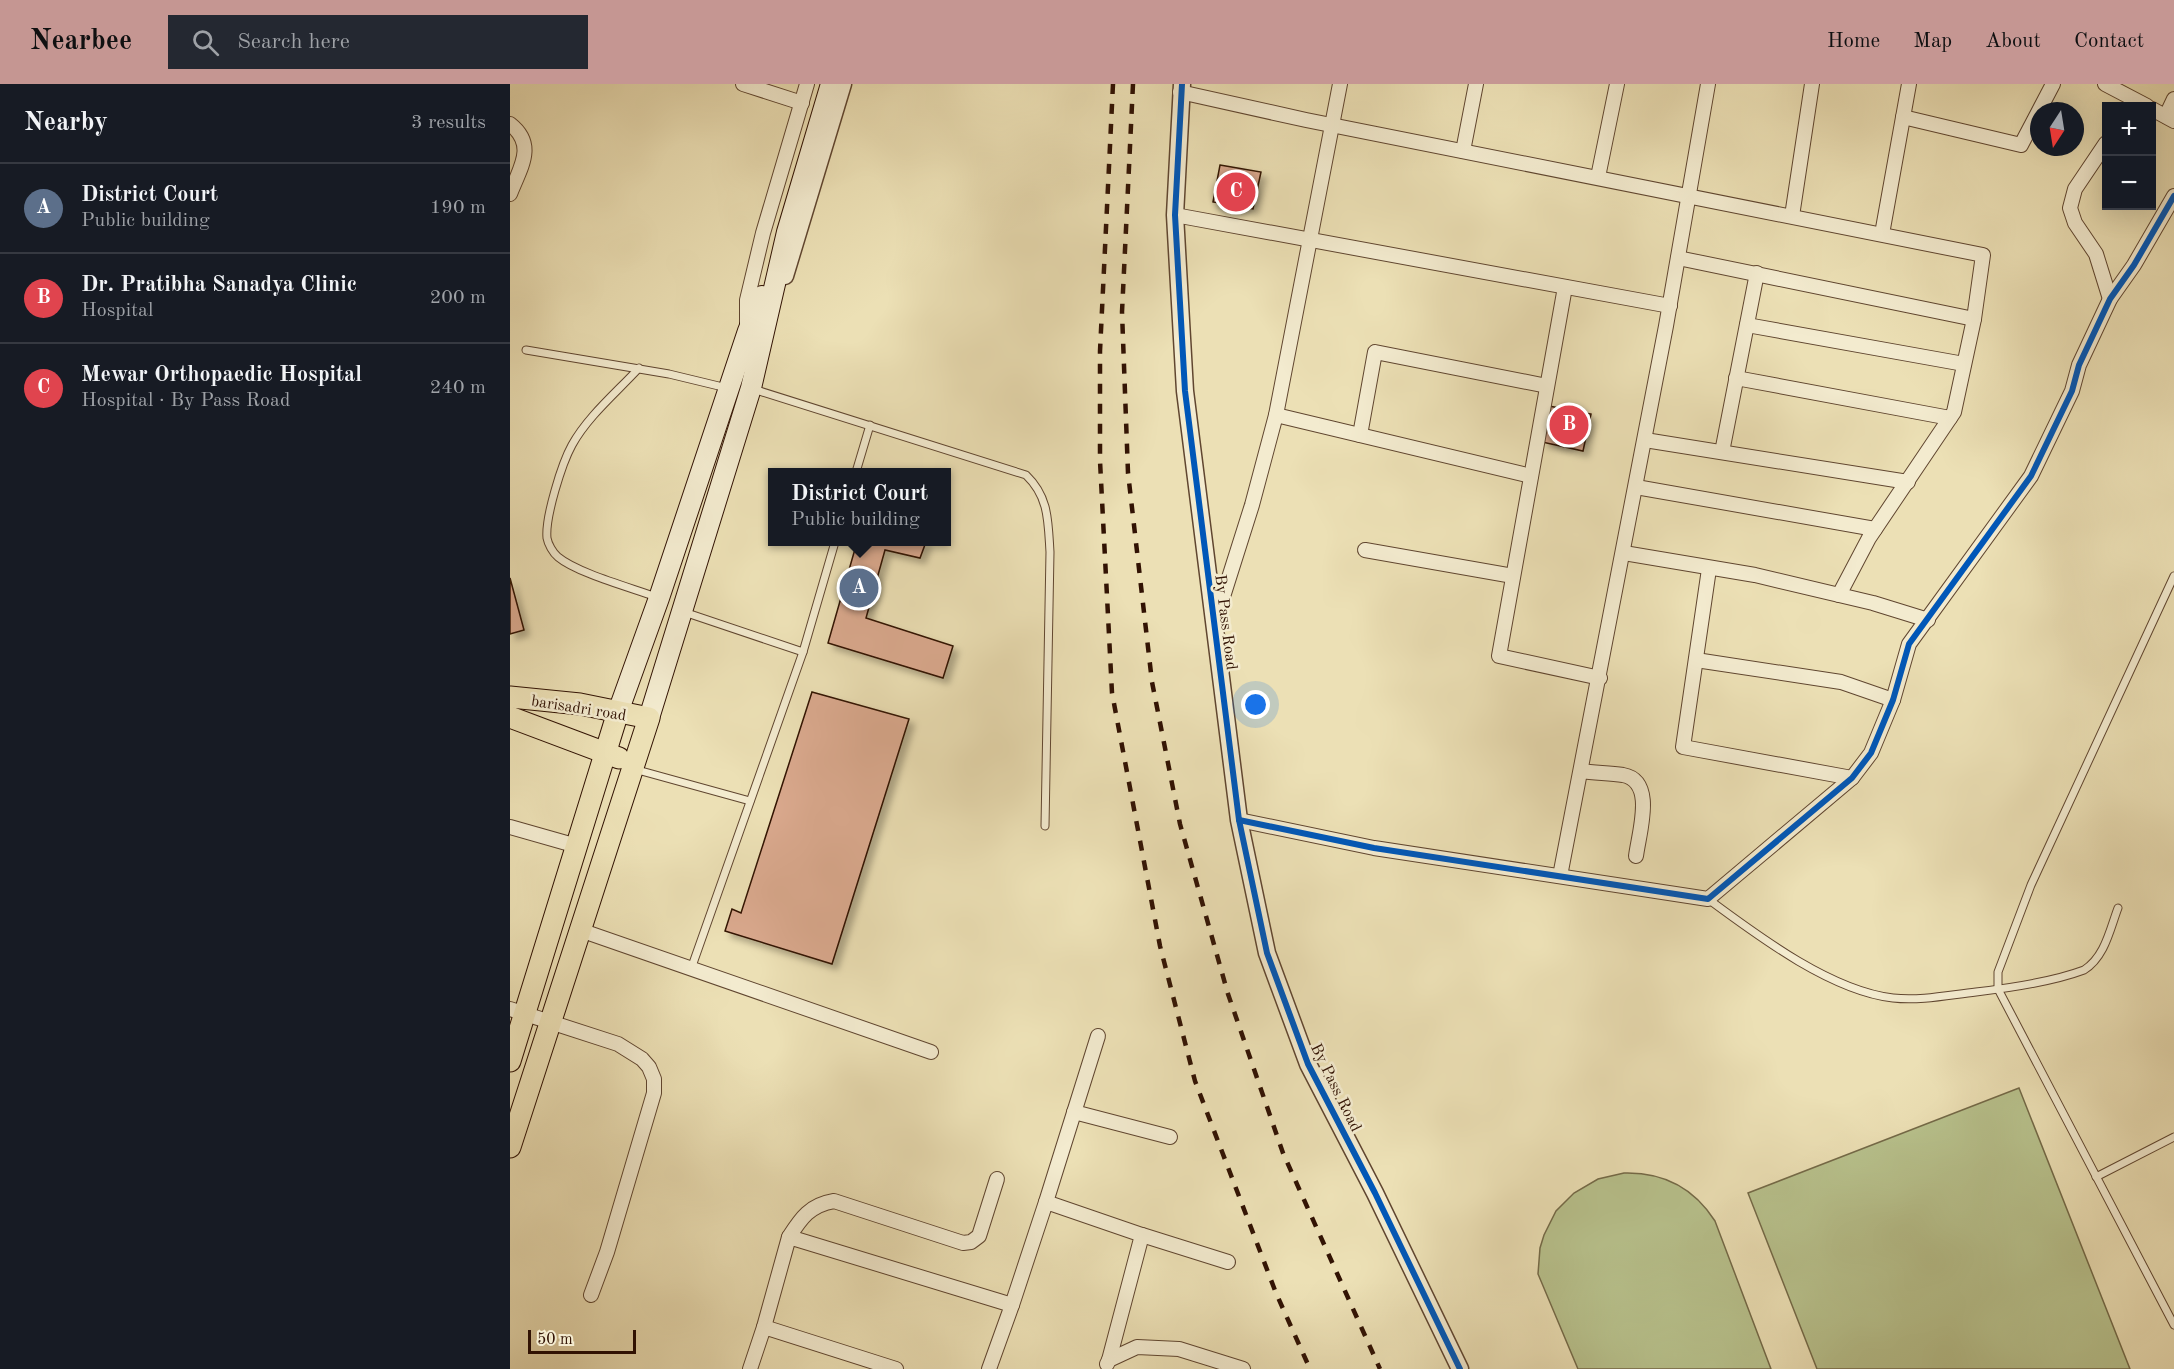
<!DOCTYPE html>
<html lang="en">
<head>
<meta charset="utf-8">
<style>
  body { margin:0; font-family:"Old Standard TT",serif; background:#242831; color:#f1f3f6 }
  .controls { position:absolute; right:18px; top:18px; display:grid; overflow:hidden; border-radius:0px; box-shadow:0 6px 24px #0002 }
  .controls button { width:54px; height:54px; display:grid; place-items:center; padding:0; border:0; border-bottom:2px solid #363941; background:#171b24; color:#f1f3f6; font:30px sans-serif }
  .compass { position:absolute; left:1520px; top:18px; width:54px; height:54px; border-radius:50%; background:#171b24; box-shadow:0 6px 24px #0002; rotate:192deg }
  .scale { position:absolute; left:18px; bottom:15px; width:108px; box-sizing:border-box; padding-left:6px; border:3px solid #311203; border-top:0; font-size:16px; line-height:21px; white-space:nowrap; color:#311203; -webkit-text-stroke:4px #f3ebcf; paint-order:stroke }
  .you { position:absolute; left:746px; top:621px; width:21px; height:21px; margin:-15px; border:4px solid #fff; border-radius:50%; background:#1a73e8; box-shadow:0 0 0 9px #1a73e833 }
  .badge { display:grid; place-items:center; width:39px; height:39px; border-radius:50%; background:#c59692; color:#fff; font-size:20px; font-weight:700 }
  .pin { position:absolute; translate:-50% -50%; border:3px solid #fff; box-shadow:0 2px 6px #0006 }
  .popup { position:absolute; left:258px; top:384px; width:183px; height:78px; box-sizing:border-box; display:grid; place-content:center; border-radius:0px; background:#171b24; filter:drop-shadow(0 2px 4px #0005); font-size:20px; white-space:nowrap; color:#9ea1a6 }
  .popup b { font-size:22px; color:#f1f3f6 }
  .popup::after { content:''; position:absolute; left:50%; top:100%; margin-left:-12px; border:12px solid transparent; border-top-color:#171b24 }
  .list { margin:0; padding:0; list-style:none }
  h2 { display:flex; justify-content:space-between; align-items:center; height:78px; margin:0; padding:0 24px; font-size:26px }
  h2 small { font-size:20px; font-weight:400; color:#9ea1a6 }
  .list li { display:grid; grid-template-columns:39px 1fr auto; gap:18px; align-items:center; box-sizing:border-box; height:90px; padding:0 24px; border-top:2px solid #363941 }
  .list b { display:block; font-size:22px; white-space:nowrap }
  .list p { margin:0; font-size:20px; white-space:nowrap; color:#9ea1a6 }
  .list em { font-size:20px; font-style:normal; color:#9ea1a6 }
  .icon { flex:none; width:33px; height:33px; fill:none; stroke:currentColor; stroke-width:2; stroke-linecap:round; stroke-linejoin:round }
  .map { position:relative; flex:none; width:1664px; height:1285px; overflow:hidden }
  header { display:flex; align-items:center; gap:36px; box-sizing:border-box; height:84px; padding:0 30px; background:#c59692; color:#111 }
  header strong { font-size:28px }
  nav { display:flex; gap:33px; margin-inline-start:auto; font-size:21px }
  .search { width:420px; height:54px; background:#242831; display:flex; align-items:center; gap:15px; box-sizing:border-box; padding:0 21px; border-radius:0px; color:#9ea1a6; font-size:22px }
  main { display:flex }
  aside { flex:1; background:#171b24 }
  .map>svg:first-child { display:block }
</style>
</head>
<body>
<header>
<strong>Nearbee</strong>
<div class="search"><svg class="icon" aria-label="search" viewBox="0 0 24 24"><circle cx="10" cy="10" r="6"/><path d="M15 15l6 6"/></svg>Search here</div>
<nav><a>Home</a><a>Map</a><a>About</a><a>Contact</a></nav>
</header>
<main>
<aside>
<h2>Nearby<small>3 results</small></h2>
<ul class="list">
<li><span class="badge" style="background:#5c6f8a">A</span><div><b>District Court</b><p>Public building</p></div><em>190 m</em></li>
<li><span class="badge" style="background:#e0444e">B</span><div><b>Dr. Pratibha Sanadya Clinic</b><p>Hospital</p></div><em>200 m</em></li>
<li><span class="badge" style="background:#e0444e">C</span><div><b>Mewar Orthopaedic Hospital</b><p>Hospital · By Pass Road</p></div><em>240 m</em></li>
</ul>
</aside>
<div class="map">
<svg width="1664" height="1285" viewBox="0 0 1664 1285">
  <defs>
    <filter id="shadow"><feDropShadow dx="5.5" dy="5.5" stdDeviation="3" flood-color="#0004"/></filter>
  </defs>
  <rect width="100%" height="100%" fill="#ece0b5"/>
  <filter id="stains"><feTurbulence type="fractalNoise" baseFrequency=".00333" numOctaves="4"/><feColorMatrix values="0 0 0 0 .2 0 0 0 0 .09 0 0 0 0 .02 0 0 0 .5 -.17"/></filter>
  <radialGradient id="worn" r=".72"><stop offset=".6" stop-color="#630" stop-opacity="0"/><stop offset="1" stop-color="#630" stop-opacity=".3"/></radialGradient>
  <g fill="#b8c28d" stroke="#746a48" stroke-width="1.5">
    <path d="M1509 1004 1620 1285H1307L1238 1109Z"/>
    <path d="M1114 1089C1153 1088 1184 1104 1205 1137L1261 1285H1068L1028 1190 1030 1164 1034 1151 1046 1127 1064 1109 1088 1095Z"/>
  </g>
  <g fill="#daa98e" stroke="#311203" stroke-width="1.5" filter="url(#shadow)">
    <path d="M710 81 751 88 743 125 703 118Z"/>
    <path d="M1039 322 1081 330 1073 367 1032 358Z"/>
    <path d="M347 458H416L410 474 375 466 356 534 443 562 433 594 318 559Z"/>
    <path d="M0 494 14 546 0 550Z"/>
    <path d="M302 608 399 635 322 880 215 847 222 825 231 829Z"/>
  </g>
  <g fill="none" stroke-linecap="round" stroke-linejoin="round">
    <g stroke="#604630" stroke-width="9">
      <g id="service">
        <path d="M16 266 159 290 217 304"/>
        <path d="M129 284C107 308 78 332 62 361 52 379 35 433 37 454 38 460 43 469 48 473 67 489 122 504 146 513"/>
        <path d="M243 305 516 391C539 413 538 437 540 468L535 742"/>
        <path d="M346 388 360 341"/>
        <path d="M1664 492 1521 801 1488 888V905L1664 1241"/>
        <path d="M174 528 293 568 325 458"/>
        <path d="M124 685 240 717"/>
        <path d="M1198 815C1248 852 1321 907 1383 914 1410 917 1439 911 1466 908 1500 904 1542 898 1574 886 1595 873 1600 845 1608 824"/>
        <path d="M181 885 293 568"/>
        <path d="M1586 1093 1664 1053"/>
      </g>
    </g>
    <g stroke="#604630" stroke-width="16">
      <g id="minor">
        <path d="M233 0 292 19"/>
        <path d="M1595 0 1637 22"/>
        <path d="M670 8 796 36 1473 171 1464 235 1444 328 1359 454 1329 511"/>
        <path d="M1642 25 1664 37"/>
        <path d="M1656 32 1664 15"/>
        <path d="M1393 33 1511 61 1543 0"/>
        <path d="M0 40C27 61 10 84 0 110"/>
        <path d="M1596 59 1565 105 1560 124 1565 139 1586 170 1600 215"/>
        <path d="M953 67 966 0"/>
        <path d="M1088 93 1107 0"/>
        <path d="M665 131 1160 222"/>
        <path d="M1282 132 1302 0"/>
        <path d="M1372 150 1399 0"/>
        <path d="M1168 174 1464 235"/>
        <path d="M1055 203 989 572 1090 594"/>
        <path d="M1237 241 1454 280"/>
        <path d="M237 242V216L253 149 297 0"/>
        <path d="M1226 294 1440 334"/>
        <path d="M766 331 1021 392"/>
        <path d="M850 351 865 268 1037 302"/>
        <path d="M1135 356 1398 398"/>
        <path d="M1212 368 1247 189"/>
        <path d="M1126 403 1365 445"/>
        <path d="M855 466 1003 492"/>
        <path d="M1114 469 1245 491 1363 519 1418 536"/>
        <path d="M1199 485 1173 663 1342 694"/>
        <path d="M705 538 742 421 766 331 830 0"/>
        <path d="M1186 576 1331 598 1383 616"/>
        <path d="M1071 687C1085 689 1099 689 1113 691 1146 697 1129 748 1126 772"/>
        <path d="M729 736 864 764 1198 815 1342 694 1361 669 1383 616 1399 560 1521 392 1562 307 1569 281 1600 215 1624 181 1664 112"/>
        <path d="M0 743 67 762"/>
        <path d="M1050 792 1156 242 1198 0"/>
        <path d="M70 846 421 968"/>
        <path d="M0 925 108 960 132 975 139 983 144 995V1009L97 1168 81 1211"/>
        <path d="M564 1028 660 1053"/>
        <path d="M536 1118 588 952"/>
        <path d="M632 1151 718 1178"/>
        <path d="M279 1153C291 1134 300 1121 324 1117L453 1159 461 1158 469 1152 487 1095"/>
        <path d="M502 1221 536 1118 632 1151 599 1276"/>
        <path d="M254 1243 279 1153 502 1221 479 1285"/>
        <path d="M597 1280 599 1276 627 1263 669 1265 733 1285"/>
        <path d="M240 1285 254 1243 386 1285"/>
      </g>
    </g>
    <g stroke="#604630" stroke-width="19">
      <g id="tertiary">
        <path d="M672 0 665 131 675 307 729 736 757 869 798 980 865 1109 950 1285"/>
        <path d="M275 192 333 0"/>
      </g>
    </g>
    <g stroke="#311203" stroke-width="22">
      <g id="secondary">
        <path d="M108 628 149 514 238 247 252 212"/>
        <path d="M139 634 241 304 277 148 321 0"/>
      </g>
    </g>
    <g stroke="#311203" stroke-width="23">
      <g id="primary">
        <path d="M0 613 70 620 139 634 0 1063"/>
        <path d="M0 633 109 674"/>
        <path d="M0 977 108 628"/>
      </g>
    </g>
    <use href="#service" stroke="#f3ebcf" stroke-width="7"/>
    <use href="#minor" stroke="#f3ebcf" stroke-width="14"/>
    <use href="#tertiary" stroke="#f3ebcf" stroke-width="16"/>
    <use href="#secondary" stroke="#f3ebcf" stroke-width="20"/>
    <use href="#primary" stroke="#ece0b5" stroke-width="21"/>
    <g stroke="#311203" stroke-width="4.5" stroke-dasharray="10 10" stroke-linecap="butt">
      <path d="M603 0 590 267V377L602 609 650 862 685 997 766 1209 800 1285"/>
      <path d="M623 0 612 228 618 389 642 598 670 740 718 910 773 1069 870 1285"/>
    </g>
    <g stroke="#f3ebcf" stroke-width="10">
      <g id="cycleway">
        <path d="M672 0 665 131 675 307 729 736 757 869 798 980 865 1109 950 1285"/>
        <path d="M729 736 864 764 1198 815 1342 694 1361 669 1383 616 1399 560 1521 392 1562 307 1569 281 1600 215 1624 181 1664 112"/>
      </g>
    </g>
    <use href="#cycleway" stroke="#0057b8" stroke-width="6"/>
  </g>
  <g text-anchor="middle" stroke-width="5" stroke-linejoin="round" paint-order="stroke">
    <g font-size="16" fill="#311203" stroke="#f3ebcf">
      <text transform="translate(717 538) rotate(83)" y="6">By Pass Road</text>
      <text transform="translate(69 623) rotate(9)" y="6">barisadri road</text>
      <text transform="translate(827 1003) rotate(64)" y="6">By Pass Road</text>
    </g>
  </g>
  <rect width="100%" height="100%" filter="url(#stains)"/>
  <rect width="100%" height="100%" fill="url(#worn)"/>
</svg>
<div class="controls">
<button>+</button>
<button>−</button>
</div>
<svg class="compass" viewBox="-18 -18 36 36"><path d="M0-13l5 13h-10z" fill="#e53935"/><path d="M0 13l5-13h-10z" fill="#9ea1a6"/></svg>
<div class="scale">50 m</div>
<div class="you"></div>
<div class="pin badge" style="left:349px;top:504px;background:#5c6f8a">A</div>
<div class="popup"><b>District Court</b>Public building</div>
<div class="pin badge" style="left:1059px;top:341px;background:#e0444e">B</div>
<div class="pin badge" style="left:726px;top:108px;background:#e0444e">C</div>
</div>
</main>
</body>
</html>
